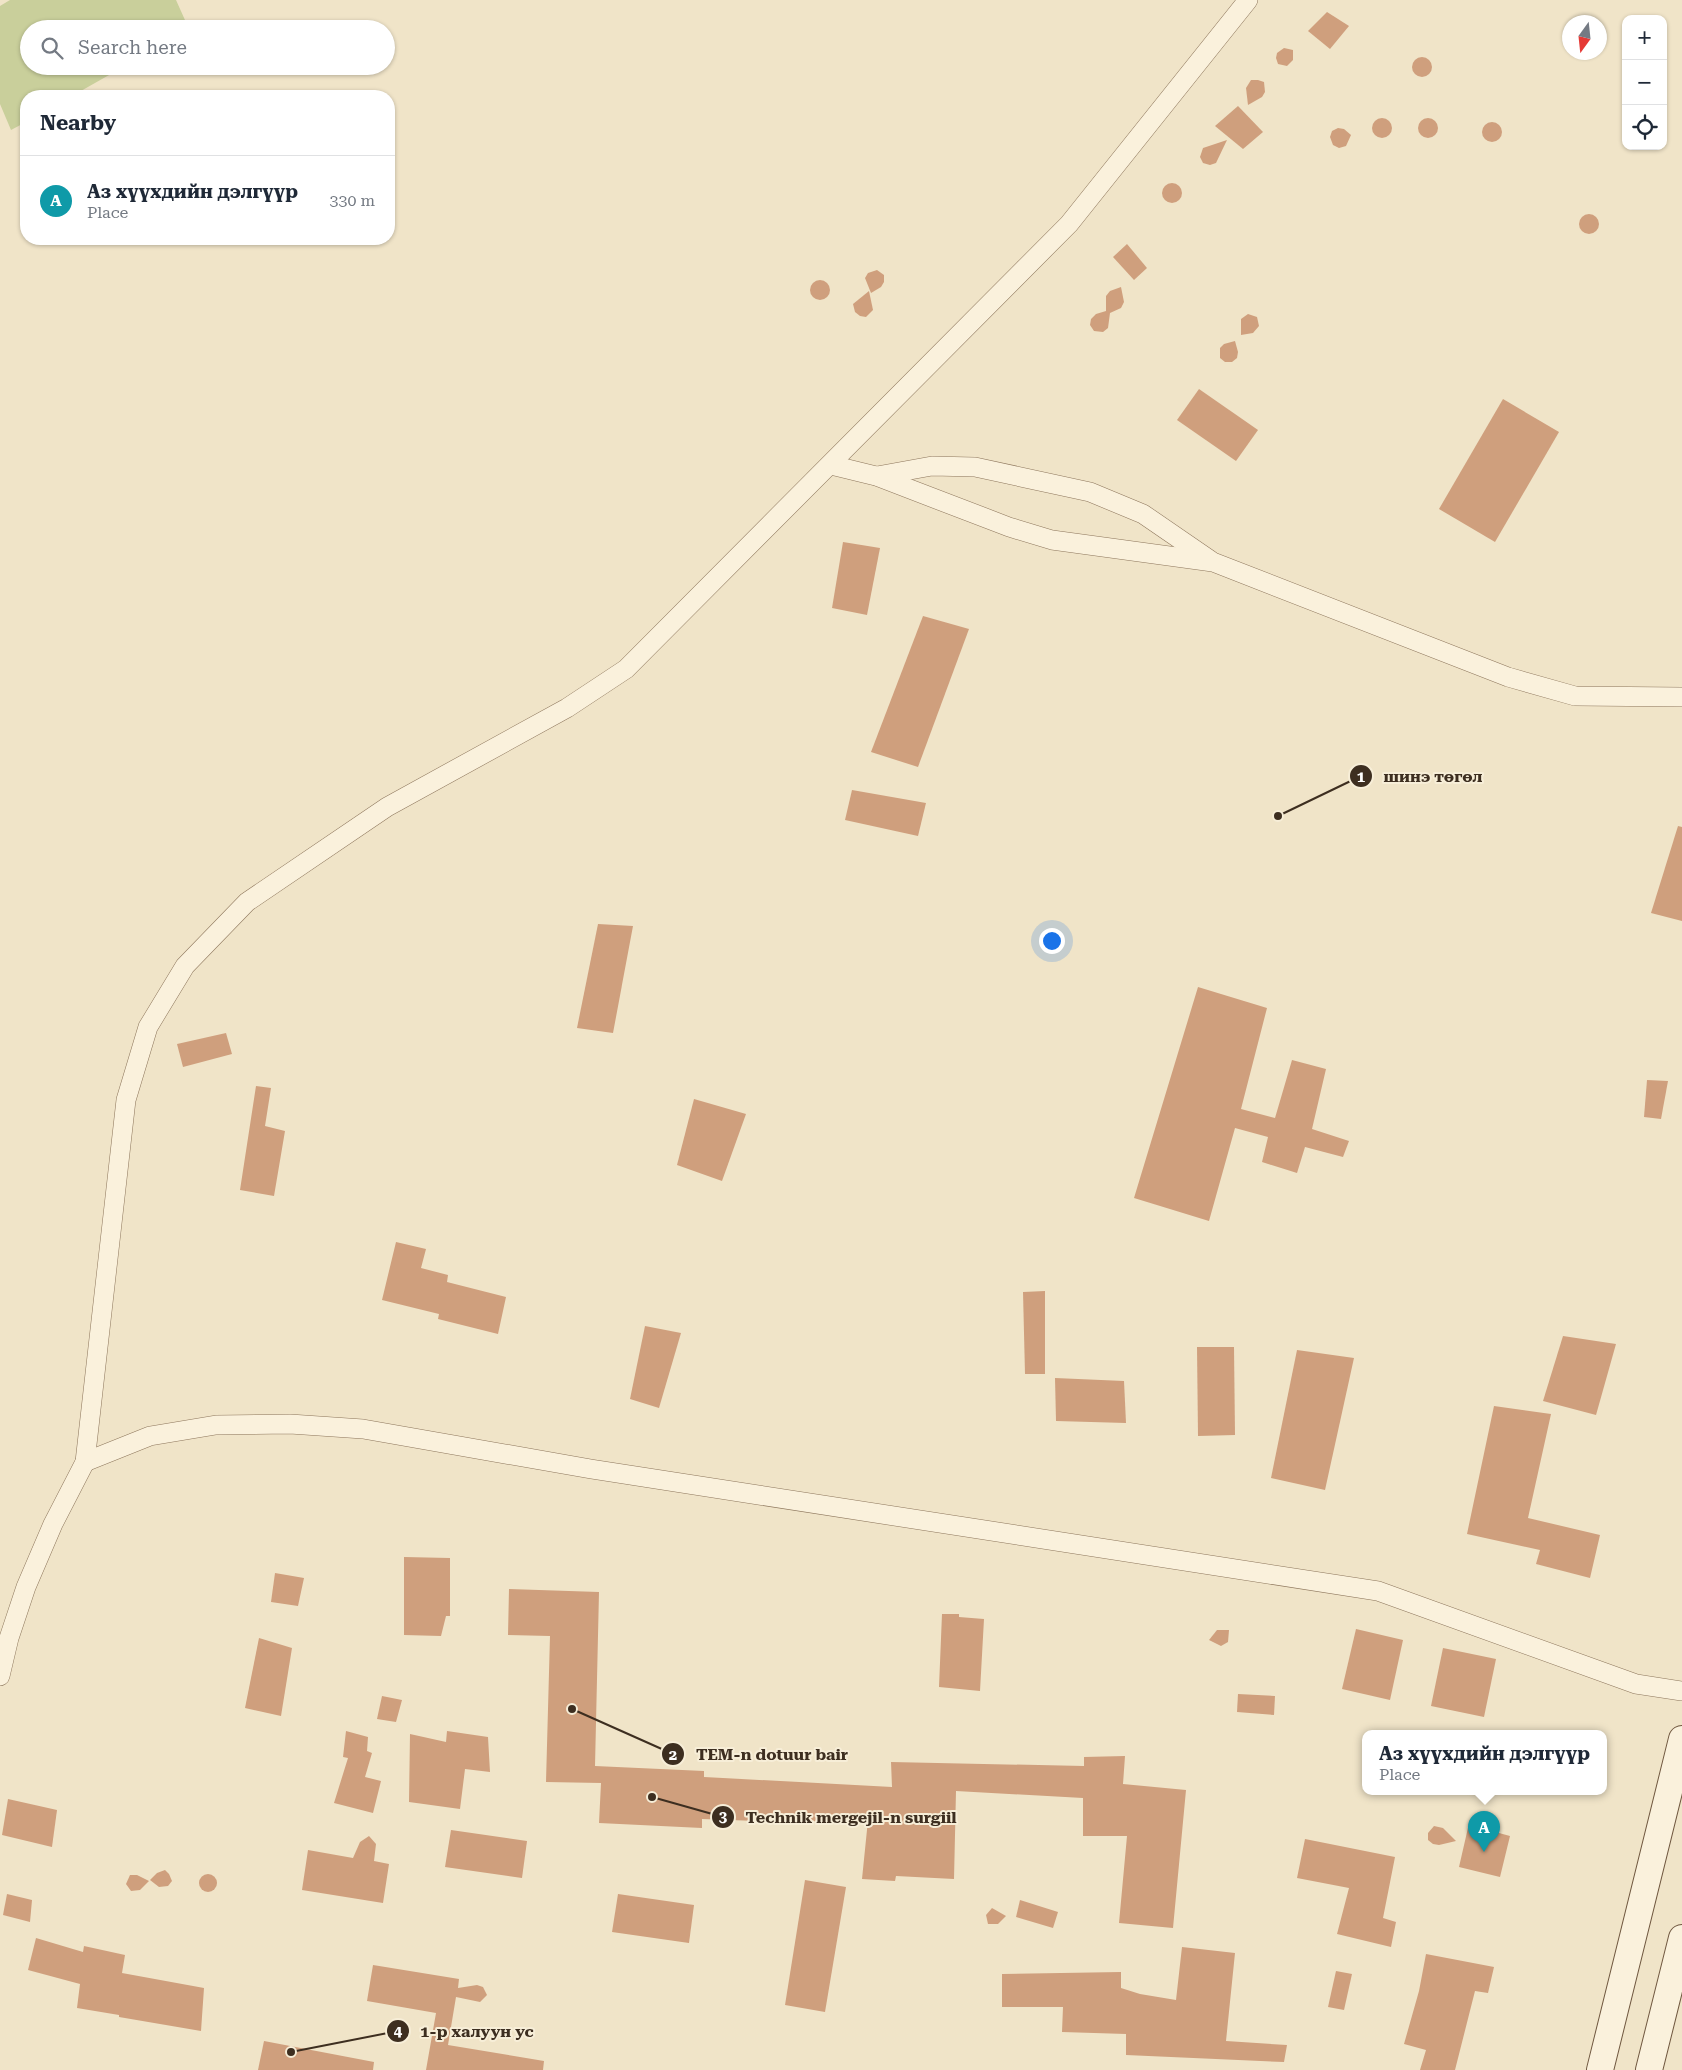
<!DOCTYPE html>
<html lang="en">
<head>
<meta charset="utf-8">
<style>
  body { margin:0; font-family:"Roboto Serif",serif; background:#f2f2f3; color:#1f2937 }
  .controls { position:absolute; right:15px; top:15px; display:grid; overflow:hidden; border-radius:10px; box-shadow:0 1px 4px #0004 }
  .controls button { width:45px; height:45px; display:grid; place-items:center; padding:0; border:0; border-bottom:1px solid #e0e1e3; background:#fff; color:#1f2937; font:25px sans-serif }
  .compass { position:absolute; left:1562px; top:15px; width:45px; height:45px; border-radius:50%; background:#fff; box-shadow:0 1px 4px #0004; rotate:195deg }
  .you { position:absolute; left:1051px; top:940px; width:18px; height:18px; margin:-12px; border:4px solid #fff; border-radius:50%; background:#1a73e8; box-shadow:0 0 0 8px #1a73e833 }
  .badge { display:grid; place-items:center; width:32px; height:32px; border-radius:50%; background:#9e2a2b; color:#fff; font-size:16px; font-weight:700 }
  .pin { position:absolute; translate:-50% -41px; filter:drop-shadow(0 1px 2px #0008) }
  .pin::after { content:''; position:absolute; top:26px; width:18px; height:15px; background:inherit; clip-path:polygon(0 0,100% 0,50% 100%) }
  .popup { position:absolute; left:1362px; top:1730px; width:245px; height:65px; box-sizing:border-box; display:grid; place-content:center; border-radius:10px; background:#fff; filter:drop-shadow(0 1px 4px #0005); font-size:16px; white-space:nowrap; color:#747a83 }
  .popup b { font-size:19px; color:#1f2937 }
  .popup::after { content:''; position:absolute; left:50%; top:100%; margin-left:-10px; border:10px solid transparent; border-top-color:#fff }
  .list { margin:0; padding:0; list-style:none }
  h2 { display:flex; justify-content:space-between; align-items:center; height:65px; margin:0; padding:0 20px; font-size:21px }
  h2 small { font-size:16px; font-weight:400; color:#747a83 }
  .list li { display:grid; grid-template-columns:32px 1fr auto; gap:15px; align-items:center; box-sizing:border-box; height:90px; padding:0 20px; border-top:1px solid #e0e1e3 }
  .list b { display:block; font-size:19px; white-space:nowrap }
  .list p { margin:0; font-size:16px; white-space:nowrap; color:#747a83 }
  .list em { font-size:16px; font-style:normal; color:#747a83 }
  .icon { flex:none; width:28px; height:28px; fill:none; stroke:currentColor; stroke-width:2; stroke-linecap:round; stroke-linejoin:round }
  .map { position:relative; flex:none; width:1682px; height:2070px; overflow:hidden }
  .search { position:absolute; background:#fff; box-shadow:0 1px 4px #0004; left:20px; top:20px; width:375px; height:55px; display:flex; align-items:center; gap:12px; box-sizing:border-box; padding:0 18px; border-radius:28px; color:#747a83; font-size:19px }
  .panel { position:absolute; background:#fff; box-shadow:0 1px 4px #0004; left:20px; top:90px; width:375px; height:155px; border-radius:20px }
  .map>svg:first-child { display:block }
</style>
</head>
<body>
<div class="map">
<svg width="1682" height="2070" viewBox="0 0 1682 2070">
  <rect width="100%" height="100%" fill="#f0e4c8"/>
  <path fill="#c9cf9b" d="M10 0H176L189 29H29V66H125L72 96H26V122L11 130 0 104V6Z"/>
  <g fill="#cf9f7d">
    <path d="M1327 12 1349 26 1330 49 1308 31Z"/>
    <path d="M1284 48 1293 50V60L1287 66 1278 64 1276 58 1277 53Z"/>
    <circle cx="1422" cy="67" r="10"/>
    <path d="M1251 80H1258L1264 82 1265 92 1262 97 1248 105 1246 88Z"/>
    <path d="M1238 106 1263 132 1243 149 1215 126Z"/>
    <circle cx="1382" cy="128" r="10"/>
    <circle cx="1428" cy="128" r="10"/>
    <circle cx="1492" cy="132" r="10"/>
    <path d="M1338 128 1344 129 1351 135 1346 146 1339 148 1333 145 1330 137 1332 131Z"/>
    <path d="M1227 140 1216 163 1210 165 1203 163 1200 157 1203 148Z"/>
    <circle cx="1172" cy="193" r="10"/>
    <circle cx="1589" cy="224" r="10"/>
    <path d="M1127 244 1147 268 1134 280 1113 257Z"/>
    <path d="M877 270 884 275V282L881 287 871 293 865 278 868 273Z"/>
    <circle cx="820" cy="290" r="10"/>
    <path d="M1121 287 1124 302 1121 308 1110 313 1108 328 1103 332 1094 331 1090 325 1091 319 1096 314 1106 311V296L1110 291Z"/>
    <path d="M869 291 873 310 866 317 860 316 855 312 853 304Z"/>
    <path d="M1248 314 1257 317 1259 326 1253 333 1241 335V319Z"/>
    <path d="M1235 341 1238 352 1237 358 1232 362H1225L1220 358V348L1224 344Z"/>
    <path d="M1199 389 1258 430 1236 461 1177 420Z"/>
    <path d="M1503 399 1559 432 1495 542 1439 509Z"/>
    <path d="M843 542 880 548 867 615 832 608Z"/>
    <path d="M923 616 969 629 918 767 871 752Z"/>
    <path d="M852 790 926 803 918 836 845 820Z"/>
    <path d="M1678 826 1682 827V921L1651 913Z"/>
    <path d="M598 924 633 926 613 1033 577 1028Z"/>
    <path d="M1198 987 1267 1008 1241 1109 1275 1118 1292 1060 1326 1069 1312 1129 1349 1141 1343 1157 1305 1147 1297 1173 1262 1162 1268 1137 1235 1128 1209 1221 1134 1198Z"/>
    <path d="M226 1033 232 1054 183 1067 177 1044Z"/>
    <path d="M1647 1080 1668 1081 1661 1119 1644 1117Z"/>
    <path d="M256 1086 271 1088 265 1126 285 1131 274 1196 240 1190Z"/>
    <path d="M694 1099 746 1114 722 1181 677 1165Z"/>
    <path d="M396 1242 426 1249 421 1268 448 1275 447 1282 506 1297 498 1334 438 1319 439 1314 382 1300Z"/>
    <path d="M1045 1291V1374H1025L1023 1292Z"/>
    <path d="M645 1326 681 1333 659 1408 630 1399Z"/>
    <path d="M1563 1336 1616 1344 1596 1415 1543 1401Z"/>
    <path d="M1197 1347H1234L1235 1435 1198 1436Z"/>
    <path d="M1297 1350 1354 1358 1325 1490 1271 1478Z"/>
    <path d="M1055 1378 1124 1381 1126 1423 1056 1421Z"/>
    <path d="M1494 1406 1551 1414 1528 1518 1600 1535 1590 1578 1536 1564 1540 1550 1467 1534Z"/>
    <path d="M404 1557 450 1558V1616H446L441 1636 404 1635Z"/>
    <path d="M275 1573 304 1578 298 1606 271 1602Z"/>
    <path d="M509 1589 599 1592 595 1766 704 1771V1777L892 1787 891 1762 1084 1766V1757L1125 1756 1123 1784 1186 1790 1173 1928 1119 1923 1127 1836H1083V1798L956 1791 954 1879 896 1876 895 1881 862 1879 868 1820 784 1822 702 1819V1828L599 1823 601 1783 546 1782 550 1636 508 1635Z"/>
    <path d="M942 1614H959V1617L984 1619 980 1691 939 1687Z"/>
    <path d="M1356 1629 1403 1640 1390 1700 1342 1689Z"/>
    <path d="M1217 1630H1229L1228 1642 1221 1646 1209 1640Z"/>
    <path d="M259 1638 292 1648 281 1716 245 1708Z"/>
    <path d="M1443 1648 1496 1659 1484 1717 1431 1706Z"/>
    <path d="M1238 1694 1275 1696 1274 1715 1237 1712Z"/>
    <path d="M382 1696 402 1700 396 1722 377 1719Z"/>
    <path d="M346 1731 368 1737 367 1751 372 1753 365 1777 381 1781 373 1813 334 1803 348 1758 343 1757Z"/>
    <path d="M447 1731 488 1737 490 1772 465 1769 460 1809 409 1802 410 1734 446 1742Z"/>
    <path d="M8 1799 57 1810 52 1847 2 1835Z"/>
    <path d="M1470 1819 1490 1824 1488 1830 1510 1836 1500 1877 1459 1867Z"/>
    <path d="M1434 1826 1443 1828 1456 1841 1439 1845 1433 1844 1428 1840V1833Z"/>
    <path d="M451 1830 527 1841 522 1878 445 1867Z"/>
    <path d="M369 1836 376 1844 374 1861 389 1864 383 1903 302 1890 308 1850 353 1858 360 1842Z"/>
    <path d="M1305 1839 1395 1857 1383 1918 1396 1922 1391 1947 1337 1934 1349 1888 1297 1878Z"/>
    <path d="M165 1870 169 1874 172 1881 168 1886 159 1887 150 1880 157 1873Z"/>
    <circle cx="208" cy="1883" r="9"/>
    <path d="M130 1875H137L149 1881 140 1890 131 1891 126 1884Z"/>
    <path d="M805 1880 846 1887 825 2012 785 2005Z"/>
    <path d="M7 1894 32 1900 30 1922 3 1915Z"/>
    <path d="M618 1894 694 1905 689 1943 612 1932Z"/>
    <path d="M1020 1900 1058 1912 1053 1928 1016 1917Z"/>
    <path d="M992 1908 1006 1916 998 1924H988L986 1915Z"/>
    <path d="M36 1938 83 1952 84 1946 125 1955 122 1973 204 1988 201 2031 119 2017V2015L77 2008 80 1984 28 1970Z"/>
    <path d="M1182 1947 1235 1953 1226 2041 1287 2045 1284 2062 1126 2055V2034L1062 2032 1063 2007H1002V1974L1121 1972V1988L1140 1994 1176 2000Z"/>
    <path d="M1426 1954 1494 1967 1488 1993 1475 1991 1455 2070H1420L1426 2050 1404 2044 1419 1991Z"/>
    <path d="M373 1965 459 1979 458 1988 477 1985 483 1987 487 1995 480 2002 456 1997 448 2045 544 2061 543 2070H426L436 2013 367 2001Z"/>
    <path d="M1336 1971 1352 1974 1344 2010 1328 2007Z"/>
    <path d="M264 2041 374 2062 373 2070H258Z"/>
  </g>
  <g fill="none" stroke-linecap="round" stroke-linejoin="round">
    <g stroke="#8d765c" stroke-width="20">
      <g id="minor">
        <path d="M831 465 876 476 1009 527 1052 540 1213 562 1508 677 1575 696 1682 697"/>
        <path d="M877 476 932 466 975 467 1090 492 1143 514 1210 560"/>
        <path d="M85 1462 150 1436 216 1425 290 1424 363 1429 591 1469 1378 1591 1636 1684 1682 1691"/>
        <path d="M0 1676 9 1638 26 1587 53 1524 85 1462 126 1100 148 1027 185 966 247 902 387 807 567 708 626 669 1069 224 1248 0"/>
      </g>
    </g>
    <g stroke="#6f573f" stroke-width="28">
      <g id="secondary">
        <path d="M1600 2070 1682 1739"/>
        <path d="M1649 2070 1682 1938"/>
      </g>
    </g>
    <use href="#minor" stroke="#faf1dc" stroke-width="19"/>
    <use href="#secondary" stroke="#faf1dc" stroke-width="26"/>
  </g>
  <path fill="none" stroke="#3d2e20" stroke-width="2" d="M1278 816L1361 776M572 1709L673 1754M652 1797L723 1817M291 2052L398 2031"/>
  <g fill="#3d2e20" stroke="#f7eed8" stroke-width="2">
    <circle cx="1278" cy="816" r="5"/>
    <circle cx="572" cy="1709" r="5"/>
    <circle cx="652" cy="1797" r="5"/>
    <circle cx="291" cy="2052" r="5"/>
    <circle cx="1361" cy="776" r="12"/>
    <circle cx="673" cy="1754" r="12"/>
    <circle cx="723" cy="1817" r="12"/>
    <circle cx="398" cy="2031" r="12"/>
  </g>
  <g font-size="15" text-anchor="middle" font-weight="bold" fill="#fff">
    <text x="1361" y="782">1</text>
    <text x="673" y="1760">2</text>
    <text x="723" y="1822">3</text>
    <text x="398" y="2036">4</text>
  </g>
  <g font-size="16" text-anchor="middle" font-weight="bold" fill="#3d2e20" stroke="#f7eed8" stroke-width="4" stroke-linejoin="round" paint-order="stroke">
    <text x="1433" y="782">шинэ төгөл</text>
    <text x="772" y="1760">TEM-n dotuur bair</text>
    <text x="851" y="1823">Technik mergejil-n surgiil</text>
    <text x="477" y="2037">1-р халуун ус</text>
  </g>
</svg>
<div class="controls">
<button>+</button>
<button>−</button>
<button><svg class="icon" aria-label="locate" viewBox="0 0 24 24"><circle cx="12" cy="12" r="6"/><path d="M12 2v4M12 18v4M2 12h4M18 12h4"/></svg></button>
</div>
<svg class="compass" viewBox="-18 -18 36 36"><path d="M0-13l5 13h-10z" fill="#e53935"/><path d="M0 13l5-13h-10z" fill="#747a83"/></svg>
<div class="you"></div>
<div class="pin badge" style="left:1484px;top:1852px;background:#0f9aa8">A</div>
<div class="popup"><b>Аз хүүхдийн дэлгүүр</b>Place</div>
<div class="search"><svg class="icon" aria-label="search" viewBox="0 0 24 24"><circle cx="10" cy="10" r="6"/><path d="M15 15l6 6"/></svg>Search here</div>
<section class="panel">
<h2>Nearby<small></small></h2>
<ul class="list">
<li><span class="badge" style="background:#0f9aa8">A</span><div><b>Аз хүүхдийн дэлгүүр</b><p>Place</p></div><em>330 m</em></li>
</ul>
</section>
</div>
</body>
</html>
